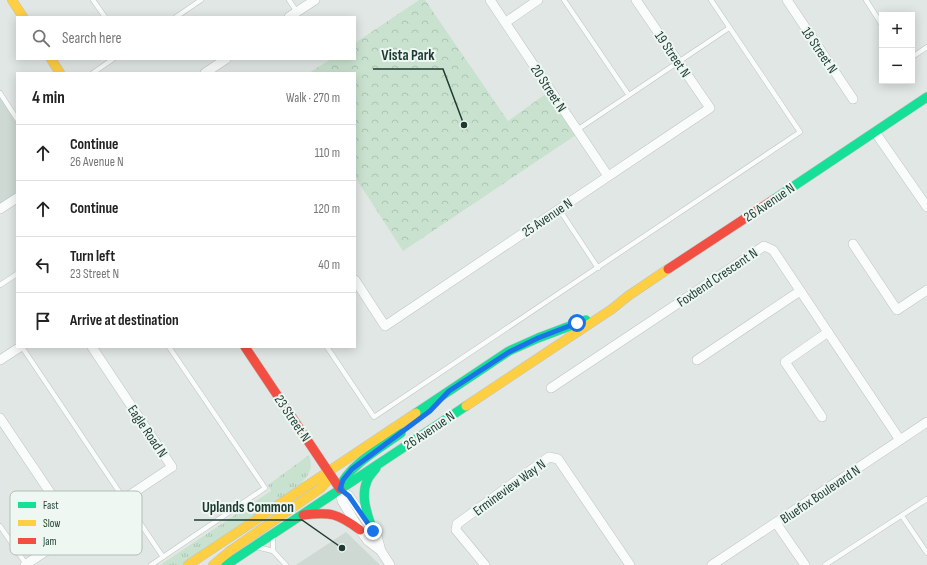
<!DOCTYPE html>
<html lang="en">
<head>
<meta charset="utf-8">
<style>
  body { margin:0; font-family:"Sofia Sans Condensed",sans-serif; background:#f6f6f6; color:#222 }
  .controls { position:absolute; right:12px; top:12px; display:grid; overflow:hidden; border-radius:0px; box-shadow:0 2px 10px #0003 }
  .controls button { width:36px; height:36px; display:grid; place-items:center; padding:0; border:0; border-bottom:1px solid #e0e0e0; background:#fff; color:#222; font:20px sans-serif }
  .stop { position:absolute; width:12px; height:12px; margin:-9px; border:3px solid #1a73e8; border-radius:50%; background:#fff }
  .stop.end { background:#1a73e8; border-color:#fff; box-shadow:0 1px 4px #0008 }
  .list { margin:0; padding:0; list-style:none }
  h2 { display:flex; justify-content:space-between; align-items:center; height:52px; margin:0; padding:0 16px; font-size:17px }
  h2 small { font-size:13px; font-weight:400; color:#767676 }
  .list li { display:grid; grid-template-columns:26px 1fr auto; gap:12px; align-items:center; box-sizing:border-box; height:56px; padding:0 16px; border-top:1px solid #e0e0e0 }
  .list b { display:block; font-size:15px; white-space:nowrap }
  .list p { margin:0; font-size:13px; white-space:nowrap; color:#767676 }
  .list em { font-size:13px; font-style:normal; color:#767676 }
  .icon { flex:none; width:22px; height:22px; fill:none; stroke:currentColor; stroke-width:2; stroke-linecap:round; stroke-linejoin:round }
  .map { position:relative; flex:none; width:927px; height:565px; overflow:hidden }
  .search { position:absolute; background:#fff; box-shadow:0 2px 10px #0003; left:16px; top:16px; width:340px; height:44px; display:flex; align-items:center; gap:10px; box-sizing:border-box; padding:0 14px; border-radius:0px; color:#767676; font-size:15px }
  .panel { position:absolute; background:#fff; box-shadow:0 2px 10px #0003; left:16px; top:72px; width:340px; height:276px; border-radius:0px }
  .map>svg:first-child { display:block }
</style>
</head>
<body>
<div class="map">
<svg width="927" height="565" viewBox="0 0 927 565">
  <defs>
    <pattern id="grass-tufts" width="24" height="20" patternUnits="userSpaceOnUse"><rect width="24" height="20" fill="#c9e2cf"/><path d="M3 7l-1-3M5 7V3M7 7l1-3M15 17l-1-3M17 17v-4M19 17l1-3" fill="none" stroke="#acc3b2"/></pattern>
    <pattern id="park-crowns" width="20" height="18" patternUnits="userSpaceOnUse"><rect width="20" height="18" fill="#c9e2cf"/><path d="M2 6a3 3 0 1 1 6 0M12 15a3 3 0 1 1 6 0" fill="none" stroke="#acc3b2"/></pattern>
  </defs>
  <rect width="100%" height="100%" fill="#e1e7e4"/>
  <g fill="#ced9d4">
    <path d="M0 93 17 119V198L0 209Z"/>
    <path d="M346 532 380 565H296Z"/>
  </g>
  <path fill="url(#grass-tufts)" d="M309 455C314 469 309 474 300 485L184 565H160L271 491 268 485Z"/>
  <path fill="url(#park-crowns)" d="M419 0H425L508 121 551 90 579 133 403 251 355 177V73H309L331 59H355V43Z"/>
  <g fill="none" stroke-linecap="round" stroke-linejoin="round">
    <g stroke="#bec4c1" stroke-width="5.5">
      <g id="lane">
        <path d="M93 0 105 17"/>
        <path d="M289 0 297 12"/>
        <path d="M564 0 628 94"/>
        <path d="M866 0 882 25"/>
        <path d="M176 17 201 0"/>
        <path d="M912 57 927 47"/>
        <path d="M93 73 113 59"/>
        <path d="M0 93 17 119"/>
        <path d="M577 130 729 28"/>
        <path d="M559 209 598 268"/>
        <path d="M0 285 17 274"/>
        <path d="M22 347 163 557"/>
        <path d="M327 347 374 417 800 132 711 0"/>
        <path d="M902 516 927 553"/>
        <path d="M0 526 26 564"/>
        <path d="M257 547 273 551 286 565"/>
        <path d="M273 551V536"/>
        <path d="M151 565 265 488 169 347"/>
        <path d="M825 565 927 499"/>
      </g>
    </g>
    <g stroke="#bec4c1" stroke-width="10">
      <g id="street">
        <path d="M490 0 608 176"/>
        <path d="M787 0 853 99"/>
        <path d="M289 17 315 0"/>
        <path d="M506 22 538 0"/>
        <path d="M205 73 226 59"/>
        <path d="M875 132 927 207"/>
        <path d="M0 209 17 198"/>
        <path d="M853 244 897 310 927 290"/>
        <path d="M355 280 385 326 710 108 636 0"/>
        <path d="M0 360 20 347"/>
        <path d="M697 360 800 291"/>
        <path d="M551 388 764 246 773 250 900 440"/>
        <path d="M822 417 785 362 828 332"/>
        <path d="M0 418 76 531"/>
        <path d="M340 489 349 496 377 536 381 551 390 565"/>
        <path d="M340 489 342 501 360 530 368 541 381 551"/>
        <path d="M776 523 805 565"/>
        <path d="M25 565 172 467 92 347"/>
        <path d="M485 565 456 530 457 524 549 457 558 459 630 565"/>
        <path d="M712 565 927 422"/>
      </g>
    </g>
    <g stroke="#bdc5c1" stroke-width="10">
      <g id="fast">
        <path d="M773 200 927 97"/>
        <path d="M416 413 509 351 538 338 586 320"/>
        <path d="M340 487C349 465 382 447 401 433"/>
        <path d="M373 531C368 516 360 497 367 481 369 476 373 472 376 468"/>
        <path d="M226 565 466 406"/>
      </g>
    </g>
    <g stroke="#bdc5c1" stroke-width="10">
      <g id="slow">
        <path d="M12 0 23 17"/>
        <path d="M51 59 60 73"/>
        <path d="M466 406 612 309 628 296 668 269"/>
        <path d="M188 565 416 413"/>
        <path d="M213 565 231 550 321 488 328 480 329 472"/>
      </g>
    </g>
    <g stroke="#bdc5c1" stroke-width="10">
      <g id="jam">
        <path d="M668 269 773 200"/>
        <path d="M245 347 340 489"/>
        <path d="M303 515C331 512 337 513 360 530"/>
      </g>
    </g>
    <use href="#lane" stroke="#fafbfb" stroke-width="4.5"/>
    <use href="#street" stroke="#fafbfb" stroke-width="9"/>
    <use href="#fast" stroke="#16e098" stroke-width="9"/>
    <use href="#slow" stroke="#ffcf43" stroke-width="9"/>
    <use href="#jam" stroke="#f24e42" stroke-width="9"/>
  </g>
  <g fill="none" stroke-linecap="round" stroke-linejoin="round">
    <path stroke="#1a73e8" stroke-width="5" d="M373 531 349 496 340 489 343 480 352 469 430 411 449 391 509 352 538 338 577 323"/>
  </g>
  <g text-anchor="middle" stroke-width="4" stroke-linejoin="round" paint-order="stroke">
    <g font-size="14" fill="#1e3b32" stroke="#eef7f2">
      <text transform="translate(820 50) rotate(56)" y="5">18 Street N</text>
      <text transform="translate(673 54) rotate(56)" y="5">19 Street N</text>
      <text transform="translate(549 88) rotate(57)" y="5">20 Street N</text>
      <text transform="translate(769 202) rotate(-34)" y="5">26 Avenue N</text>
      <text transform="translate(547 217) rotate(-34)" y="5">25 Avenue N</text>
      <text transform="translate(717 277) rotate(-34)" y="5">Foxbend Crescent N</text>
      <text transform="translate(293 418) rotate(56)" y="5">23 Street N</text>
      <text transform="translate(429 430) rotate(-34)" y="5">26 Avenue N</text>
      <text transform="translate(148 431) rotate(56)" y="5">Eagle Road N</text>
      <text transform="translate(509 487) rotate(-36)" y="5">Ermineview Way N</text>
      <text transform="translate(820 494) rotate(-34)" y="5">Bluefox Boulevard N</text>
    </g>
  </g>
  <rect x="10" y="491" width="132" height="64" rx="6" fill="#eef7f2" stroke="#b0bfb8" stroke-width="1"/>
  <rect x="18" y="502" width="18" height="6" fill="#16e098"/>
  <rect x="18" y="520" width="18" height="6" fill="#ffcf43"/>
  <rect x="18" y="538" width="18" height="6" fill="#f24e42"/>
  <g font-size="11" fill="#1e3b32">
    <text x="43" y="509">Fast</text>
    <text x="43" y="527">Slow</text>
    <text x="43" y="545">Jam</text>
  </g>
  <path fill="none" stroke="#1e3b32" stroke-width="1.5" d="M464 125L443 69H373M342 548L302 520H194"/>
  <g fill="#1e3b32" stroke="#eef7f2" stroke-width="1.5">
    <circle cx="464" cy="125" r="4"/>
    <circle cx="342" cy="548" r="4"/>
  </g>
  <g font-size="15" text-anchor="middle" font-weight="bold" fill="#1e3b32" stroke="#eef7f2" stroke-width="4" stroke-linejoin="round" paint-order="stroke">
    <text x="408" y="60">Vista Park</text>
    <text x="248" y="512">Uplands Common</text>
  </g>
</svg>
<div class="controls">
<button>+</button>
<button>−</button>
</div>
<div class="stop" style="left:577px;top:323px"></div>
<div class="stop end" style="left:373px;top:531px"></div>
<div class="search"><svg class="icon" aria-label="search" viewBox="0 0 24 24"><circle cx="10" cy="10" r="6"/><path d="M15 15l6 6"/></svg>Search here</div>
<section class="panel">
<h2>4 min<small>Walk · 270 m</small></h2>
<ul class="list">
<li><svg class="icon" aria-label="ahead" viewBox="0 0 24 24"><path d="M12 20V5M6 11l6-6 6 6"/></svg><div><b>Continue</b><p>26 Avenue N</p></div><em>110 m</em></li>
<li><svg class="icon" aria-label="ahead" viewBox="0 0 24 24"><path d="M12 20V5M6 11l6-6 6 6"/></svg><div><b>Continue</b></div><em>120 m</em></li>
<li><svg class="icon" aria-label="left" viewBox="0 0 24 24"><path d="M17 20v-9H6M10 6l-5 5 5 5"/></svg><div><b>Turn left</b><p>23 Street N</p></div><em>40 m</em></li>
<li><svg class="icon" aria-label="arrive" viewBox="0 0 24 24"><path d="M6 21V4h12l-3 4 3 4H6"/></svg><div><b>Arrive at destination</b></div></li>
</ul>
</section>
</div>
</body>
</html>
